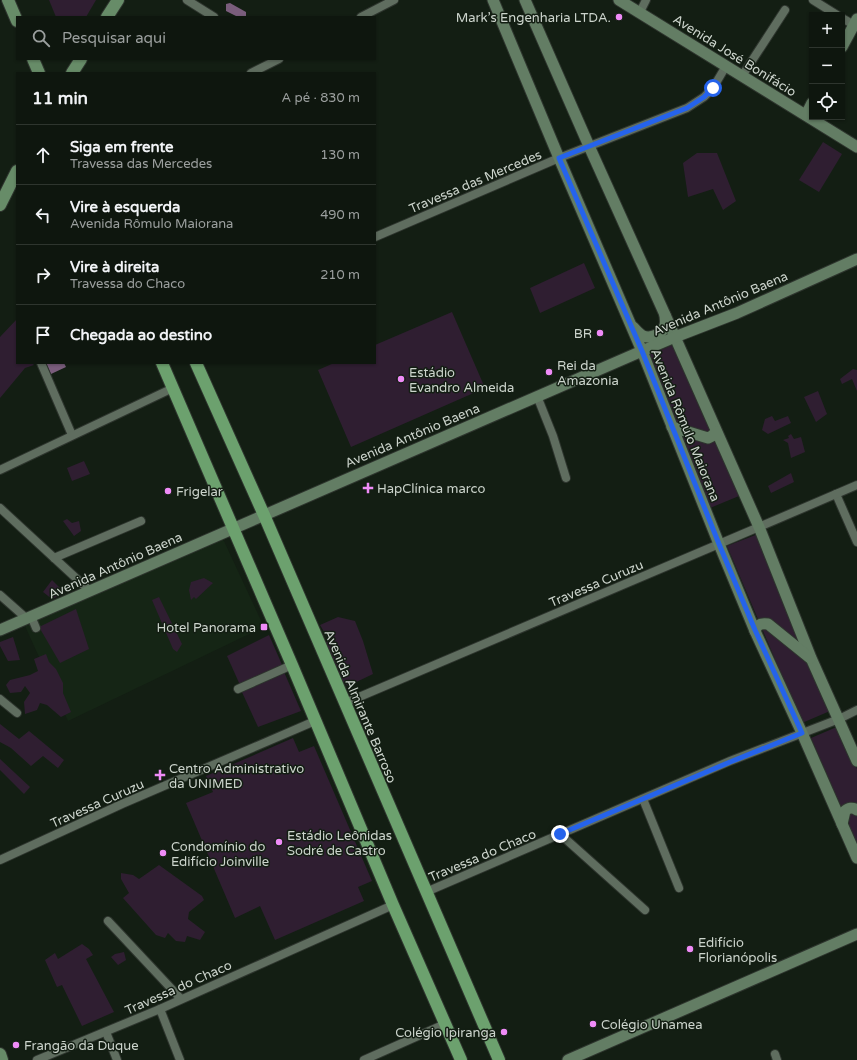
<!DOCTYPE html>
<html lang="pt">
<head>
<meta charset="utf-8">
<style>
  body { margin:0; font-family:"Varela Round",sans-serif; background:#1c231c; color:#f1f3f6 }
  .controls { position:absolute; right:12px; top:12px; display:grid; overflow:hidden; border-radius:0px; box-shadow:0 1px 3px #0004 }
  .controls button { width:36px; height:36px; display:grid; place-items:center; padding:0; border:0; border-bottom:1px solid #2e352e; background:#0e160e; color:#f1f3f6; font:20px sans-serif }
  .stop { position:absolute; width:12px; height:12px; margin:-9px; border:3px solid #2563eb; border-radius:50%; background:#fff }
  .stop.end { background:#2563eb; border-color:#fff; box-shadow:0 1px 4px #0008 }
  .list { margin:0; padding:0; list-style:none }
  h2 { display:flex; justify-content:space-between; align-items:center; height:52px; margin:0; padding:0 16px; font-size:17px }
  h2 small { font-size:13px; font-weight:400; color:#9b9f9e }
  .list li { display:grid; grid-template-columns:26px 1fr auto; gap:12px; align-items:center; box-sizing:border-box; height:60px; padding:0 16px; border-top:1px solid #2e352e }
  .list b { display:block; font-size:15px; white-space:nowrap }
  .list p { margin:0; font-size:13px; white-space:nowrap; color:#9b9f9e }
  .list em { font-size:13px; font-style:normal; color:#9b9f9e }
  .icon { flex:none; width:22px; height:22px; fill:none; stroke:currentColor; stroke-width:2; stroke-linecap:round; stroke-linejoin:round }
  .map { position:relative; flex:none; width:857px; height:1060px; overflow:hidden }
  .search { position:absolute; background:#0e160e; box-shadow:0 1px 3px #0004; left:16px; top:16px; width:360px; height:44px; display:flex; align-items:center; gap:10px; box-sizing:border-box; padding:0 14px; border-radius:0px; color:#9b9f9e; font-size:15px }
  .panel { position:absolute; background:#0e160e; box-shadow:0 1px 3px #0004; left:16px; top:72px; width:360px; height:292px; border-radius:0px }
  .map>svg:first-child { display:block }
</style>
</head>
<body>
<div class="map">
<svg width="857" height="1060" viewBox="0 0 857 1060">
  <rect width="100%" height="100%" fill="#131e13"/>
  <path fill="#152515" d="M223 539 264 627 68 721 25 626Z"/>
  <g fill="#2f1e31">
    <path d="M49 0H96L86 17H56Z"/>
    <path d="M823 142 842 154 819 192 799 180Z"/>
    <path d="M697 153H717L736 201 723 210 713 189 688 197 683 163Z"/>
    <path d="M584 263 595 288 540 313 530 288Z"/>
    <path d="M452 312 485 388 351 447 318 370 334 363H375V345Z"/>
    <path d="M17 319V363H32L34 365 25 368 0 398V337Z"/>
    <path d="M675 344 739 496 710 508 648 355Z"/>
    <path d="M853 369 857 370V391L852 379 842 384 840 379Z"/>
    <path d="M818 391 827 414 816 422 804 397Z"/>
    <path d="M772 416 775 421 788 416 791 423 768 434 762 430 765 419Z"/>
    <path d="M791 434 794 439 801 437 805 452 791 458 788 443 783 440 789 438 788 436Z"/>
    <path d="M84 461 90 474 72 481 67 468Z"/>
    <path d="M791 473 794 482 771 493 768 486Z"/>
    <path d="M67 519 72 523 79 521 81 531 74 536 63 521Z"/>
    <path d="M758 534 830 711 802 723 727 546Z"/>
    <path d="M204 578 213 583 196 599 194 597 191 600 189 590 191 582Z"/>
    <path d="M52 580 65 593 52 599 43 592Z"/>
    <path d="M159 597 182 644 177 652 173 649 152 600Z"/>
    <path d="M76 609 89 649 60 663 39 627Z"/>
    <path d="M338 617 355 621 363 641 373 674 348 686 341 680 323 645 329 640 320 625Z"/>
    <path d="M269 635 283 667 240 685 227 656Z"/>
    <path d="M13 637 20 660 8 661 0 646V642Z"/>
    <path d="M46 654 49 662 56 669 63 683V693L71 712 61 717 47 705 40 703 37 710 25 714 24 702 30 693 25 686 21 692 10 693 6 685 10 680 30 675 38 671 34 659Z"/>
    <path d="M284 672 301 711 258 727 241 690Z"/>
    <path d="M0 724 19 739 29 731 64 760 58 768 43 756 31 766 11 748 0 742Z"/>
    <path d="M839 726 857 769V844L811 738Z"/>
    <path d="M293 738 299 752 314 746 372 881 358 887 364 901 275 940 260 906 235 918 186 803 213 792 206 776Z"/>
    <path d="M0 759 30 787 24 794 0 770Z"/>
    <path d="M159 865 202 896 204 900 189 912 188 919 205 932 200 940 187 936 185 942 176 941 168 933 165 938 156 935 123 898 129 893 121 879V873L133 875 139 879Z"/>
    <path d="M82 944 89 949 93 955 86 959 114 1012 82 1026 62 985 57 987 45 960 55 953 58 959Z"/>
    <path d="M124 952 126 960 118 965 111 957 115 954Z"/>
  </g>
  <g fill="#7a5d7c">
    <path d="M230 3 246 12V17H238L226 11V4Z"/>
    <path d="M46 363H64L66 367 51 374Z"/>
  </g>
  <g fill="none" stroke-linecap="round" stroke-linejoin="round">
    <g stroke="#2e352e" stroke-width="10">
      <g id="street">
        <path d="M187 0 214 17"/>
        <path d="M813 0 837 15"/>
        <path d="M640 12 646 0"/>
        <path d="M361 17 394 0"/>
        <path d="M842 18 854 25"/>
        <path d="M251 73 279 59"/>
        <path d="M742 76 785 10"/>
        <path d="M375 237 559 158 687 108 704 97 713 88 726 66"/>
        <path d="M41 363 72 435"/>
        <path d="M537 396 553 436 566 478"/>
        <path d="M0 470 173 388"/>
        <path d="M836 494 857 542"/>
        <path d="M0 508 90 591"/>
        <path d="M54 558 141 521"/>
        <path d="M0 595 26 618"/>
        <path d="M31 616 36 628"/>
        <path d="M238 689 292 665"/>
        <path d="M0 699 17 713"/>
        <path d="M345 703 759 527 857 485"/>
        <path d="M643 799 679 888"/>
        <path d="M560 834 645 910"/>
        <path d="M0 860 122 804 315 721"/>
        <path d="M426 892 730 761 839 719 857 710"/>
        <path d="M108 921 181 999"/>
        <path d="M160 1009 180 1060"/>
        <path d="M106 1032 117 1060"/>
        <path d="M775 1054 777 1060"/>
        <path d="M37 1060 160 1009 393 905"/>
        <path d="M364 1060 445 1024"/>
      </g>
    </g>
    <g stroke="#2e352e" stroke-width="13">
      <g id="secondary">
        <path d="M493 0 559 158 642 351 719 544 755 631 802 733 857 858"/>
        <path d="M525 0 589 146 675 337 759 527 811 658 857 761"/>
        <path d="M619 0 857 147"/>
        <path d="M842 47 857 19"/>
        <path d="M806 115 812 103"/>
        <path d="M633 327C636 330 639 334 643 336 651 339 663 334 665 325 666 322 665 318 665 315"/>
        <path d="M672 427 708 438 712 436 716 432"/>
        <path d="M0 630 642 351 675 337 737 313 857 259"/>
        <path d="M755 631C757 624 761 623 768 624L810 658"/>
        <path d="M842 824 845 811C848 808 853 807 857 810"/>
        <path d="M568 1060 857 934"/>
      </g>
    </g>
    <g stroke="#2e352e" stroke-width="14">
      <g id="primary">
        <path d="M8 0 17 21"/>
        <path d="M107 17 118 0"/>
        <path d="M33 59 39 73"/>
        <path d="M72 73 81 59"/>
        <path d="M0 205 17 171"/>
        <path d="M0 1054 2 1060"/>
      </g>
    </g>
    <g stroke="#2e352e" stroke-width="14">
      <g id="highway">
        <path d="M162 363 292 665 393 905 461 1060"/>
        <path d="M196 363 264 515 499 1060"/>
      </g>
    </g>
    <use href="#street" stroke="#5f6d5f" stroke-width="8"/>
    <use href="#secondary" stroke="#637d64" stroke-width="11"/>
    <use href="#primary" stroke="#678c68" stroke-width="12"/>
    <use href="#highway" stroke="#6ca16e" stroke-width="12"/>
  </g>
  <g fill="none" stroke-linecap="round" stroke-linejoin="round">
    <path stroke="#2563eb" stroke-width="5" d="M560 834 730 762 802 733 755 630 719 544 642 351 559 158 687 108 704 97 713 88"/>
  </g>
  <g fill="#ef8bf7" stroke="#131e13" stroke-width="1.5">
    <circle cx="619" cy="17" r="4"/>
    <circle cx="600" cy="333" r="4"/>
    <circle cx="549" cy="372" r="4"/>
    <circle cx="401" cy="379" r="4"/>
    <path d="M366 482h4v4h4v4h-4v4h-4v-4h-4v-4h4z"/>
    <circle cx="168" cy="491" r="4"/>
    <rect x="260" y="623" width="8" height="8" rx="2"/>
    <path d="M158 769h4v4h4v4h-4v4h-4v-4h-4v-4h4z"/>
    <circle cx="279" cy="842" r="4"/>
    <circle cx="163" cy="853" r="4"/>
    <circle cx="690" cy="949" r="4"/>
    <circle cx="593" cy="1024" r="4"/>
    <circle cx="504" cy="1032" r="4"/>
    <circle cx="16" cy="1045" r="4"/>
  </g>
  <g text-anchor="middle" stroke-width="3" stroke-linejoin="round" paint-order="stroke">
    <g font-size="13" fill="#ccd4cc" stroke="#131e13" text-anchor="start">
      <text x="611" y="22" text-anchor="end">Mark’s Engenharia LTDA.</text>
      <text x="592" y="338" text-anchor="end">BR</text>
      <text x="557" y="370">Rei da<tspan x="557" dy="15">Amazonia</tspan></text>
      <text x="409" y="377">Estádio<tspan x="409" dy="15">Evandro Almeida</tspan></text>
      <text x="377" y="493">HapClínica marco</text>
      <text x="176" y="496">Frigelar</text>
      <text x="256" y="632" text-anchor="end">Hotel Panorama</text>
      <text x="169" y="773">Centro Administrativo<tspan x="169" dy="15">da UNIMED</tspan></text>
      <text x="287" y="840">Estádio Leônidas<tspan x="287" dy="15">Sodré de Castro</tspan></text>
      <text x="171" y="851">Condomínio do<tspan x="171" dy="15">Edifício Joinville</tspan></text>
      <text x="698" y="947">Edifício<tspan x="698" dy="15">Florianópolis</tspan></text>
      <text x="601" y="1029">Colégio Unamea</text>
      <text x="496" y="1037" text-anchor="end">Colégio Ipiranga</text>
      <text x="24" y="1050">Frangão da Duque</text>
    </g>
    <g font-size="13" fill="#ccd4cc" stroke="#131e13">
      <text transform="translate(735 55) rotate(32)" y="5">Avenida José Bonifácio</text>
      <text transform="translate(475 181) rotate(-23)" y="5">Travessa das Mercedes</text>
      <text transform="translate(720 303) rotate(-23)" y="5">Avenida Antônio Baena</text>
      <text transform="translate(686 425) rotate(68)" y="5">Avenida Rômulo Maiorana</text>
      <text transform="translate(412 435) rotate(-23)" y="5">Avenida Antônio Baena</text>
      <text transform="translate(115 565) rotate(-24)" y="5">Avenida Antônio Baena</text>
      <text transform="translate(596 583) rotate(-23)" y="5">Travessa Curuzu</text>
      <text transform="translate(361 706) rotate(67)" y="5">Avenida Almirante Barroso</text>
      <text transform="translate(97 803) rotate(-24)" y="5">Travessa Curuzu</text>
      <text transform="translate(482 855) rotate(-23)" y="5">Travessa do Chaco</text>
      <text transform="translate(178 987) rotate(-24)" y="5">Travessa do Chaco</text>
    </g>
  </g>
</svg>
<div class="controls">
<button>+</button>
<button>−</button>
<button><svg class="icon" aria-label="locate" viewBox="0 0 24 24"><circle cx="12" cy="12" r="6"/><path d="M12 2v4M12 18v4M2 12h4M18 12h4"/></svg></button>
</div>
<div class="stop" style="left:713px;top:88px"></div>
<div class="stop end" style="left:560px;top:834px"></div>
<div class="search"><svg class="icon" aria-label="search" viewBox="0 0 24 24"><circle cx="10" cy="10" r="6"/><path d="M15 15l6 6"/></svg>Pesquisar aqui</div>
<section class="panel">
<h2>11 min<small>A pé · 830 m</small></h2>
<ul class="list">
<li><svg class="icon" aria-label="ahead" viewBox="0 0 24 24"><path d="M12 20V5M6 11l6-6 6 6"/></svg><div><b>Siga em frente</b><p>Travessa das Mercedes</p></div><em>130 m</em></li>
<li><svg class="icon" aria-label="left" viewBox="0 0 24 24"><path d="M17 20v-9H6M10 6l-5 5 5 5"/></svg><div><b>Vire à esquerda</b><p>Avenida Rômulo Maiorana</p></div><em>490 m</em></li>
<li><svg class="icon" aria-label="right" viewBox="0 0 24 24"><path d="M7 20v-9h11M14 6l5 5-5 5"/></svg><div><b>Vire à direita</b><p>Travessa do Chaco</p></div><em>210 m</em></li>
<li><svg class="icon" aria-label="arrive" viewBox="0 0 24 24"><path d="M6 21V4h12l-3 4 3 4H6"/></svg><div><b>Chegada ao destino</b></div></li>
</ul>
</section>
</div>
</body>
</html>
